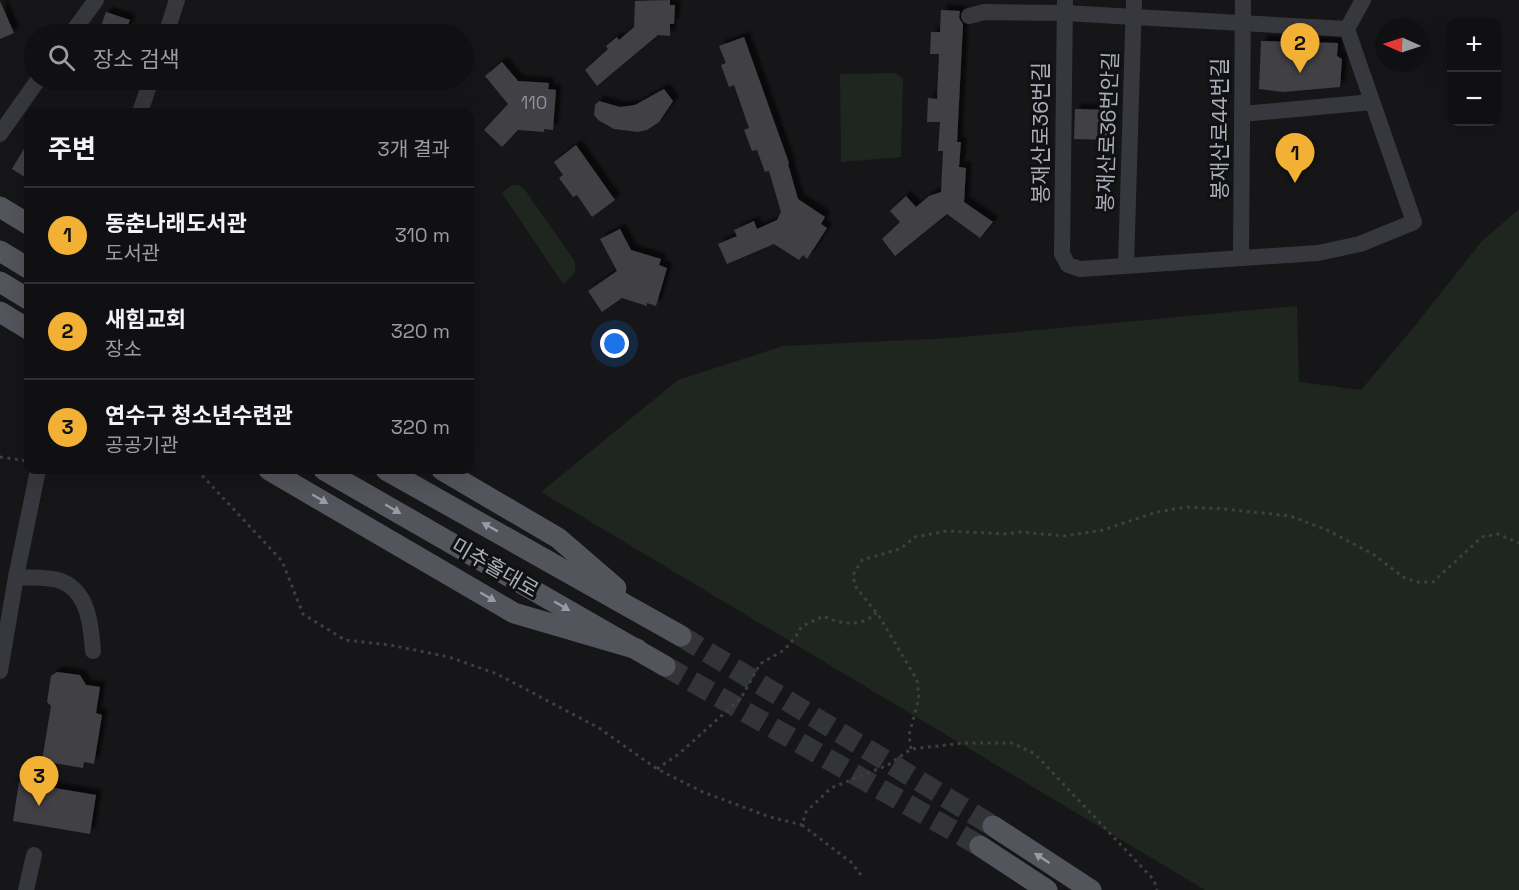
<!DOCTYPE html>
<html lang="ko">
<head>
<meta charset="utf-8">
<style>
  body { margin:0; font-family:"Space Grotesk","Noto Sans KR",sans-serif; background:#1e1e20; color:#f1f3f6 }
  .controls { position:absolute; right:18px; top:18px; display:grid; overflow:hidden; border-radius:12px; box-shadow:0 6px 24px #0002 }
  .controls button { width:54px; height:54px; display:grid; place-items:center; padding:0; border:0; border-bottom:2px solid #303032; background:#101012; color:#f1f3f6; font:30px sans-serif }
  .compass { position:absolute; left:1375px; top:18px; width:54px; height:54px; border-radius:50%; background:#101012; box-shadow:0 6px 24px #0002; rotate:273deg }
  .you { position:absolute; left:615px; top:344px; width:21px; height:21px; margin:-15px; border:4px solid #fff; border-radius:50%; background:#1a73e8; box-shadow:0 0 0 9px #1a73e833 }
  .badge { display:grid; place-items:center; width:39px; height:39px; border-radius:50%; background:#f2b134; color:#111; font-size:20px; font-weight:700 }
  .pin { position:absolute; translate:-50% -50px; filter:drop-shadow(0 2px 3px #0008) }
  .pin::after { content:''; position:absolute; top:32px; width:21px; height:18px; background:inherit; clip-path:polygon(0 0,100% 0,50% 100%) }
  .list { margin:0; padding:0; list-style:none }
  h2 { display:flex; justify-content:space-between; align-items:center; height:78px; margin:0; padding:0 24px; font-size:26px }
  h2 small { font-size:20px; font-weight:400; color:#9c9d9f }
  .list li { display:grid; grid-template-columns:39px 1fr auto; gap:18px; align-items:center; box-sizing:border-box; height:96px; padding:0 24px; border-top:2px solid #303032 }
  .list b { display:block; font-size:22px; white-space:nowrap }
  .list p { margin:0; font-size:20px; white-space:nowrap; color:#9c9d9f }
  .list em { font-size:20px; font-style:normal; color:#9c9d9f }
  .icon { flex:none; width:33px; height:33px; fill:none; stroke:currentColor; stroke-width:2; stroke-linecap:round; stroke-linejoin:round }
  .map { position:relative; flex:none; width:1519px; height:890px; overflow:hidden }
  .search { position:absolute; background:#101012; box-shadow:0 6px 24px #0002; left:24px; top:24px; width:450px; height:66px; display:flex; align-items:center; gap:15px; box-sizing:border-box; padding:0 21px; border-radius:33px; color:#9c9d9f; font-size:22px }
  .panel { position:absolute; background:#101012; box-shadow:0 6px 24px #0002; left:24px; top:108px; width:450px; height:366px; border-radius:12px }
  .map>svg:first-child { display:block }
</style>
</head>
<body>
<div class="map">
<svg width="1519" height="890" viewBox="0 0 1519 890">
  <defs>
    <filter id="shadow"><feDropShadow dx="5.5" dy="-5.5" stdDeviation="1.5" flood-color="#0009"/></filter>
  </defs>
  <rect width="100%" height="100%" fill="#161618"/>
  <g fill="#1e261f">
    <path d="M895 73 903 78 901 157 841 162 840 74Z"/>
    <path d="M512 185H518L525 190 574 260C578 272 572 277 563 284L502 193Z"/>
    <path d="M1519 209V890H1205L541 492 678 380 783 346 952 338 1297 306 1299 382 1361 390 1414 327 1481 242Z"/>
  </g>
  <g fill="#404145" filter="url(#shadow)">
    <path d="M670 0V5H675L674 24H670V36L658 35 597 86 585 70 608 49 606 46 617 37 619 40 634 27 635 1Z"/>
    <path d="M0 1 14 33 0 39Z"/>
    <path d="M941 10 960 11 959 18 963 24 957 142H961L959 167 966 168 964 202 993 222 980 238 947 214 895 256 882 239 900 222 890 211 906 196 916 207 929 196 941 192 943 151H938L940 122H927L928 98 937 99 939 54H930L931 32H940Z"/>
    <path d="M106 12 130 20 124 34H98Z"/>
    <path d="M744 37 789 163 788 164 798 199 825 217 821 224 827 228 807 259 803 255 799 260 774 244 727 264 718 244 737 236 734 230 754 221 757 229 777 220 781 212 769 171 765 172 757 150 752 151 744 130 749 128 734 85 729 87 721 65 726 63 719 46Z"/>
    <path d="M1261 41 1338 43 1337 56 1342 59 1340 87 1283 92 1259 89Z"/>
    <path d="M502 62 518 81 549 83 548 89 556 90 553 130 544 129V132L518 130 502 147 484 130 508 104 485 76Z"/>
    <path d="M664 89 673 101 659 122 647 130 638 132 614 129 598 120 594 115 595 105 599 101 620 107 635 105Z"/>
    <path d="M1075 109 1111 110 1110 140 1074 139Z"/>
    <path d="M28 142V179L12 169Z"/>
    <path d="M576 145 615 200 592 217 577 195 573 197 559 178 563 175 554 162Z"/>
    <path d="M620 229 631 250 661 259 659 265 667 268 656 306 647 303V306L622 298 602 312 588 291 617 271 600 239Z"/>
    <path d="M57 672 80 675 86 685 100 687 96 713 102 715 94 764 84 762 83 768 42 761 51 706 47 702 51 676Z"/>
    <path d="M19 782 96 795 90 834 13 821Z"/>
  </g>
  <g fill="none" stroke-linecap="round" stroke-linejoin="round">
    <g stroke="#333438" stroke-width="21" stroke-dasharray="21 10" stroke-linecap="butt">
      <path d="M681 636 993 826"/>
      <path d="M665 666 980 846"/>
    </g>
    <g stroke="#3d3f44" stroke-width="3" stroke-dasharray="3 4.5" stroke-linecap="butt">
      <path d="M0 457 27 461"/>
      <path d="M82 470H131"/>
      <path d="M197 470 282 561 303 614 345 640 390 645 449 657 497 674 599 728 657 769 703 792 770 817 802 825"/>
      <path d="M911 749 909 735 919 698 917 680 879 616 855 586 853 575 862 560 900 549 915 537 947 531 1007 534 1020 532 1064 536 1103 530 1157 512 1186 507 1224 509 1290 516 1327 530 1373 554 1403 577 1416 582H1433L1482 537 1498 534 1519 543"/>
      <path d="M657 769 680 753 741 698 760 664 784 650 795 638 802 626 824 616C840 625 863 627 876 613"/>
      <path d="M861 875 852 863 802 825 806 812 831 788 888 765 911 749 964 743H1012L1035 754 1154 880 1157 890"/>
    </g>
    <g stroke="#37383d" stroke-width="16">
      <path d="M1065 0 1062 254 1068 265 1080 269 1318 253 1360 244 1414 222 1347 29 1363 0"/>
      <path d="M969 16 984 12 1064 13 1347 29"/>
      <path d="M71 34 96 0"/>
      <path d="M166 34 177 0"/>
      <path d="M140 112 151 80"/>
      <path d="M1242 114 1372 102"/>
      <path d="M0 134 38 80"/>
      <path d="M1241 257 1243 0"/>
      <path d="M1126 265 1134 0"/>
      <path d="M16 577C29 578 46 577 58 580 88 589 91 624 93 651"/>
      <path d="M0 671 16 577 38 470"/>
      <path d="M26 890 34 855"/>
    </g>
    <g stroke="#53555c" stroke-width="21">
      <path d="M0 207 28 224"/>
      <path d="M0 251 28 268"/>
      <path d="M0 282 28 299"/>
      <path d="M0 312 28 329"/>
      <path d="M269 470 514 613 637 649"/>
      <path d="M324 470 665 666"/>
      <path d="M386 470 681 636"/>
      <path d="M442 470 558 538 616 588"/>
      <path d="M993 826 1091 890"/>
      <path d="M980 846 1047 890"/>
    </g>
  </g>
  <defs><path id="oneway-solid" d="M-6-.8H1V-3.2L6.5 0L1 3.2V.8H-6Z" transform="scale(1.5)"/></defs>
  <g fill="#979ba6">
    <use href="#oneway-solid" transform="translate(320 499) rotate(30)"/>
    <use href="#oneway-solid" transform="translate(393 509) rotate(30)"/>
    <use href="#oneway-solid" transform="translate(490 527) rotate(-151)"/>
    <use href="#oneway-solid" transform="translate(488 597) rotate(30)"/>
    <use href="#oneway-solid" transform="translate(562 606) rotate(30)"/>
    <use href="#oneway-solid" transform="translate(1042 858) rotate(-147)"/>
  </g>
  <g text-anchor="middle" stroke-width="6" stroke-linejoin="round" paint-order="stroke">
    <g font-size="18" fill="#8e929b">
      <text x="534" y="109">110</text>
    </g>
    <g font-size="21" fill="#a8adb8" stroke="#111113">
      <text transform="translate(1220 129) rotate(-90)" y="7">봉재산로44번길</text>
      <text transform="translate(1108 132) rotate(-88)" y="7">봉재산로36번안길</text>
      <text transform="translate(1041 133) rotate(-90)" y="7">봉재산로36번길</text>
      <text transform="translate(495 568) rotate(30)" y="7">미추홀대로</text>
    </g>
  </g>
</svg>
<div class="controls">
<button>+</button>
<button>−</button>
</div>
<svg class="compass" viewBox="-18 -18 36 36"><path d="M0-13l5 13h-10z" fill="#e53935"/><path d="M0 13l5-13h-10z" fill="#9c9d9f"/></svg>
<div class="you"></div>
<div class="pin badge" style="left:1295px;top:183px">1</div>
<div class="pin badge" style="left:1300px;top:73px">2</div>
<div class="pin badge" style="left:39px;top:806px">3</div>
<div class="search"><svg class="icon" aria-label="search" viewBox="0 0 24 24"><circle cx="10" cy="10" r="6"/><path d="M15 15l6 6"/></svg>장소 검색</div>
<section class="panel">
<h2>주변<small>3개 결과</small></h2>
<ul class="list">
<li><span class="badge">1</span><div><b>동춘나래도서관</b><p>도서관</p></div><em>310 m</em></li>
<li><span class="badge">2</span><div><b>새힘교회</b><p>장소</p></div><em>320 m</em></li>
<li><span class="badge">3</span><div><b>연수구 청소년수련관</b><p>공공기관</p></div><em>320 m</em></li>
</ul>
</section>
</div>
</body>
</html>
